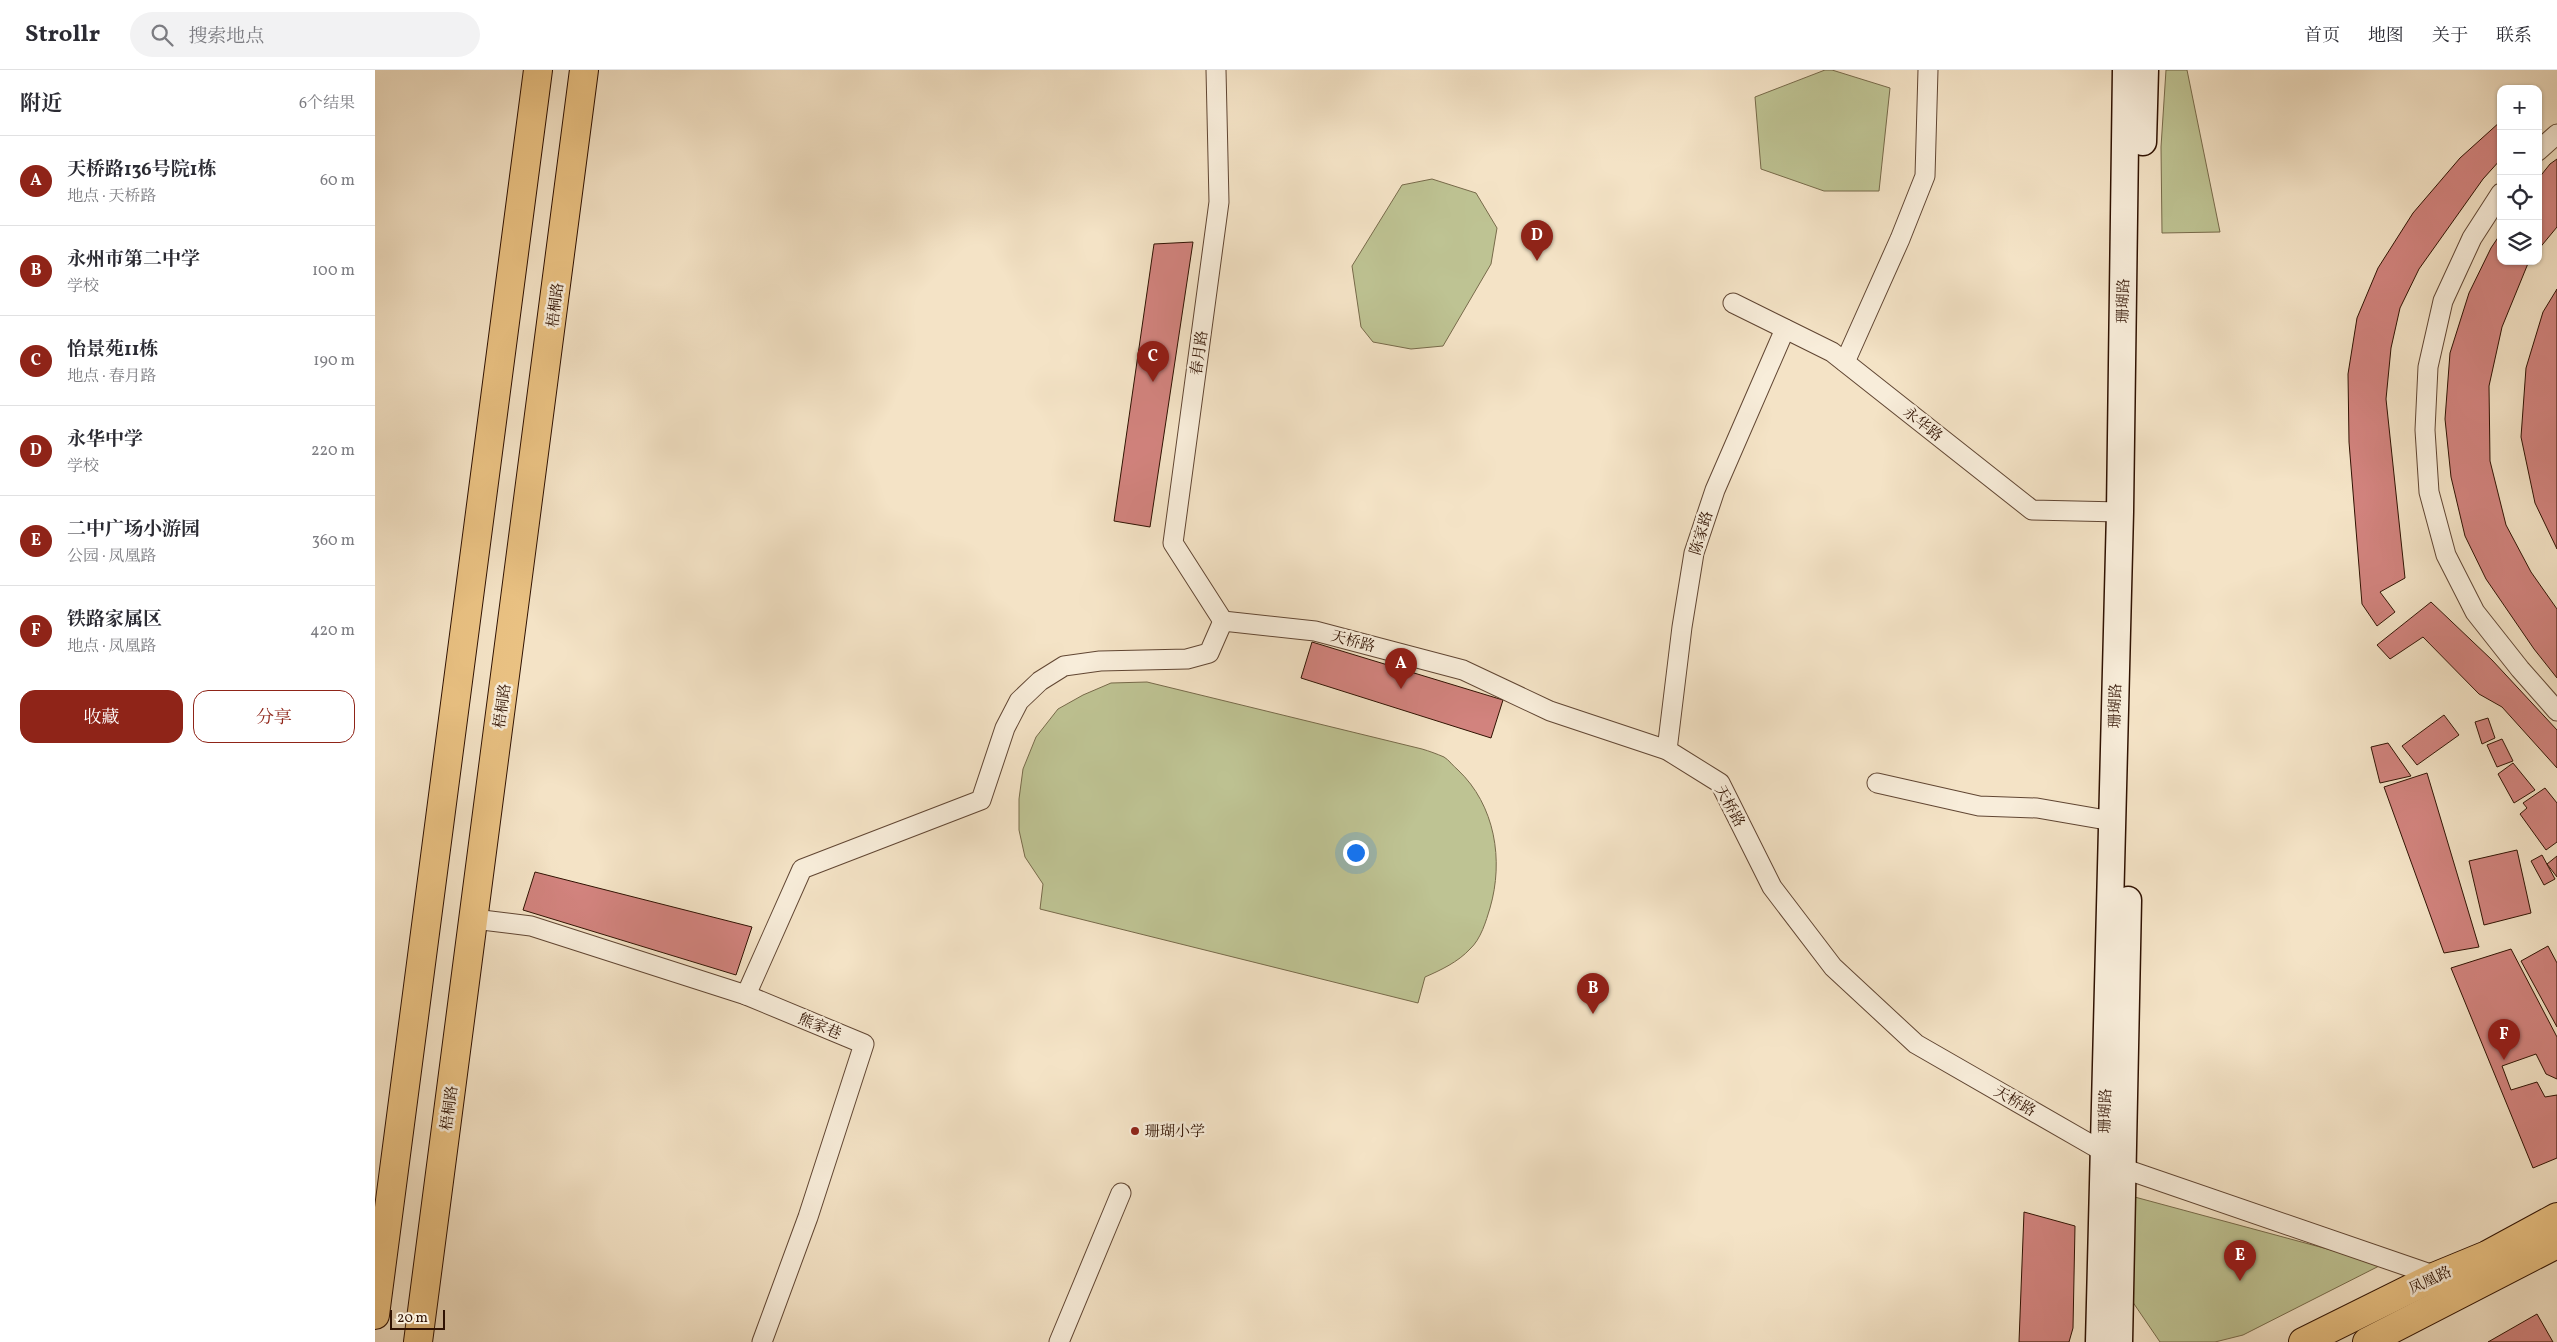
<!DOCTYPE html>
<html lang="zh">
<head>
<meta charset="utf-8">
<style>
  body { margin:0; font-family:Vollkorn,"Noto Serif SC",serif; background:#f2f2f3; color:#2b2b33 }
  .controls { position:absolute; right:15px; top:15px; display:grid; overflow:hidden; border-radius:10px; box-shadow:0 1px 4px #0004 }
  .controls button { width:45px; height:45px; display:grid; place-items:center; padding:0; border:0; border-bottom:1px solid #e1e1e2; background:#fff; color:#2b2b33; font:25px sans-serif }
  .scale { position:absolute; left:15px; bottom:12px; width:55px; box-sizing:border-box; padding-left:5px; border:2px solid #301202; border-top:0; font-size:14px; line-height:18px; white-space:nowrap; color:#301202; -webkit-text-stroke:4px #f8edda; paint-order:stroke }
  .you { position:absolute; left:980px; top:782px; width:18px; height:18px; margin:-12px; border:4px solid #fff; border-radius:50%; background:#1a73e8; box-shadow:0 0 0 8px #1a73e833 }
  .badge { display:grid; place-items:center; width:32px; height:32px; border-radius:50%; background:#8f2418; color:#fff; font-size:16px; font-weight:700 }
  .pin { position:absolute; translate:-50% -41px; filter:drop-shadow(0 1px 2px #0008) }
  .pin::after { content:''; position:absolute; top:26px; width:18px; height:15px; background:inherit; clip-path:polygon(0 0,100% 0,50% 100%) }
  .list { margin:0; padding:0; list-style:none }
  h2 { display:flex; justify-content:space-between; align-items:center; height:65px; margin:0; padding:0 20px; font-size:21px }
  h2 small { font-size:16px; font-weight:400; color:#7c7c81 }
  .list li { display:grid; grid-template-columns:32px 1fr auto; gap:15px; align-items:center; box-sizing:border-box; height:90px; padding:0 20px; border-top:1px solid #e1e1e2 }
  .list b { display:block; font-size:19px; white-space:nowrap }
  .list p { margin:0; font-size:16px; white-space:nowrap; color:#7c7c81 }
  .list em { font-size:16px; font-style:normal; color:#7c7c81 }
  .actions { display:flex; gap:10px; padding:15px 20px }
  .actions a { flex:1; padding:11px 0; border:1px solid #8f2418; border-radius:15px; text-align:center; font-size:18px; color:#8f2418 }
  .actions .main { background:#8f2418; color:#fff }
  .icon { flex:none; width:28px; height:28px; fill:none; stroke:currentColor; stroke-width:2; stroke-linecap:round; stroke-linejoin:round }
  .map { position:relative; flex:none; width:2182px; height:1272px; overflow:hidden }
  header { display:flex; align-items:center; gap:30px; box-sizing:border-box; height:70px; padding:0 25px; background:#fff; border-bottom:1px solid #e1e1e2 }
  header strong { font-size:24px }
  nav { display:flex; gap:28px; margin-inline-start:auto; font-size:18px }
  .search { width:350px; height:45px; background:#f2f2f3; display:flex; align-items:center; gap:12px; box-sizing:border-box; padding:0 18px; border-radius:28px; color:#7c7c81; font-size:19px }
  main { display:flex }
  aside { flex:1; background:#fff }
  .map>svg:first-child { display:block }
</style>
</head>
<body>
<header>
<strong>Strollr</strong>
<div class="search"><svg class="icon" aria-label="search" viewBox="0 0 24 24"><circle cx="10" cy="10" r="6"/><path d="M15 15l6 6"/></svg>搜索地点</div>
<nav><a>首页</a><a>地图</a><a>关于</a><a>联系</a></nav>
</header>
<main>
<aside>
<h2>附近<small>6个结果</small></h2>
<ul class="list">
<li><span class="badge">A</span><div><b>天桥路136号院1栋</b><p>地点 · 天桥路</p></div><em>60 m</em></li>
<li><span class="badge">B</span><div><b>永州市第二中学</b><p>学校</p></div><em>100 m</em></li>
<li><span class="badge">C</span><div><b>怡景苑11栋</b><p>地点 · 春月路</p></div><em>190 m</em></li>
<li><span class="badge">D</span><div><b>永华中学</b><p>学校</p></div><em>220 m</em></li>
<li><span class="badge">E</span><div><b>二中广场小游园</b><p>公园 · 凤凰路</p></div><em>360 m</em></li>
<li><span class="badge">F</span><div><b>铁路家属区</b><p>地点 · 凤凰路</p></div><em>420 m</em></li>
</ul>
<div class="actions"><a class="main">收藏</a><a>分享</a></div>
</aside>
<div class="map">
<svg width="2182" height="1272" viewBox="0 0 2182 1272">
  <rect width="100%" height="100%" fill="#f4e3c6"/>
  <filter id="stains"><feTurbulence type="fractalNoise" baseFrequency=".004" numOctaves="4"/><feColorMatrix values="0 0 0 0 .2 0 0 0 0 .09 0 0 0 0 .02 0 0 0 .5 -.17"/></filter>
  <radialGradient id="worn" r=".72"><stop offset=".6" stop-color="#630" stop-opacity="0"/><stop offset="1" stop-color="#630" stop-opacity=".3"/></radialGradient>
  <g fill="#bec393" stroke="#776a4a">
    <path d="M1450 0H1457L1515 18 1504 121H1449L1386 99 1380 27Z"/>
    <path d="M1791 0H1812L1845 162 1787 163 1786 77Z"/>
    <path d="M1057 109 1101 123 1122 158 1116 194 1068 276 1036 279 998 272 986 257 977 196 1027 115Z"/>
    <path d="M772 612 1047 679C1054 681 1062 684 1069 687 1074 690 1078 696 1083 700 1120 735 1129 790 1115 838 1111 851 1106 869 1095 879 1083 892 1066 900 1050 907L1043 933 665 839 668 814 650 787 644 760V729L648 699 661 667 683 639 708 625 736 613Z"/>
    <path d="M1756 1126 2008 1194 1868 1265 1840 1272H1785L1755 1228Z"/>
  </g>
  <g fill="#d2837e" stroke="#301202">
    <path d="M2126 51V89L2108 109 2044 199 2025 238 2016 278 2011 329 2030 508 2005 522 2020 542 2002 556 1987 534 1974 372 1973 304 1982 248 2003 198 2038 143 2085 88Z"/>
    <path d="M2182 89V157L2163 180V109L2175 94Z"/>
    <path d="M2126 163V191H2154L2127 257 2114 316 2115 391 2131 455 2156 502 2182 539V608L2159 579 2111 509 2090 466 2076 407 2070 349 2075 283 2094 223 2116 178Z"/>
    <path d="M818 172 775 457 739 451 779 174Z"/>
    <path d="M2182 219V479L2160 433 2146 367 2151 298 2168 242Z"/>
    <path d="M2056 532 2117 590 2182 660V698L2127 637 2104 624 2048 567 2015 589 2002 575Z"/>
    <path d="M937 572 1128 630 1116 668 926 608Z"/>
    <path d="M2069 645 2084 665 2042 695 2027 676Z"/>
    <path d="M2113 648 2120 668 2107 674 2100 652Z"/>
    <path d="M2127 669 2138 691 2122 697 2112 675Z"/>
    <path d="M2013 673 2036 706 2005 713 1996 677Z"/>
    <path d="M2138 693 2160 720 2139 733 2123 704Z"/>
    <path d="M2052 703 2104 877 2069 883 2009 717Z"/>
    <path d="M2170 718 2182 733V772L2171 780 2145 744 2152 738 2148 733Z"/>
    <path d="M2142 780 2156 843 2109 855 2094 791Z"/>
    <path d="M2167 785 2180 809 2169 815 2156 791Z"/>
    <path d="M2182 786V807L2172 794Z"/>
    <path d="M160 802 377 857 361 905 148 840Z"/>
    <path d="M2173 876 2182 893V957L2146 891Z"/>
    <path d="M2136 879 2182 967V1009L2171 1004 2161 984 2127 996 2136 1020 2162 1012 2170 1027 2182 1025V1088L2158 1098 2076 898Z"/>
    <path d="M1649 1142 1700 1156 1698 1258 1694 1272H1644Z"/>
    <path d="M2162 1244 2178 1272H2113Z"/>
  </g>
  <g fill="none" stroke-linecap="round" stroke-linejoin="round">
    <g stroke="#614633" stroke-width="21">
      <g id="street">
        <path d="M841 0 844 132 798 473 848 551"/>
        <path d="M2163 81 2182 64"/>
        <path d="M2126 123 2097 168 2068 231 2053 297 2050 360 2054 422 2071 485 2100 542 2145 599 2182 641"/>
        <path d="M1358 233 1457 282 1657 440 1745 442"/>
        <path d="M1470 292 1525 169 1550 106 1553 0"/>
        <path d="M848 551 940 561 1088 600 1175 641 1292 680 1345 713 1397 817 1458 897 1541 974 1729 1082"/>
        <path d="M1292 680 1307 557 1319 483 1340 420 1410 259"/>
        <path d="M1502 713 1604 736 1662 738 1737 751"/>
        <path d="M99 849 156 856 371 925 489 974 433 1147 387 1272"/>
        <path d="M371 925 427 799 606 730 630 658 644 631 665 611 689 596 725 591 812 589 834 583 848 551"/>
        <path d="M1747 1098 2061 1206"/>
        <path d="M684 1272 746 1123"/>
      </g>
    </g>
    <g stroke="#301202" stroke-width="29">
      <g id="secondary">
        <path d="M1768 72 1770 0"/>
        <path d="M1724 1272 1745 442 1751 0"/>
        <path d="M1744 1272 1753 830"/>
      </g>
    </g>
    <g stroke="#301202" stroke-width="30">
      <g id="primary">
        <path d="M0 1245 163 0"/>
        <path d="M43 1272 209 0"/>
        <path d="M1928 1272 2061 1206 2112 1185 2182 1147"/>
        <path d="M1992 1272 2182 1174"/>
      </g>
    </g>
    <use href="#street" stroke="#f8edda" stroke-width="19"/>
    <use href="#secondary" stroke="#f8edda" stroke-width="26"/>
    <use href="#primary" stroke="#eac283" stroke-width="28"/>
  </g>
  <circle fill="#8f2418" stroke="#f8edda" stroke-width="2" cx="760" cy="1061" r="5"/>
  <g text-anchor="middle" stroke-width="5" stroke-linejoin="round" paint-order="stroke">
    <g font-size="15" fill="#301202" stroke="#f8edda">
      <text transform="translate(1748 231) rotate(-89)" y="5">珊瑚路</text>
      <text transform="translate(180 235) rotate(-83)" y="5">梧桐路</text>
      <text transform="translate(824 283) rotate(-82)" y="5">春月路</text>
      <text transform="translate(1548 354) rotate(38)" y="5">永华路</text>
      <text transform="translate(1326 463) rotate(-73)" y="5">陈家路</text>
      <text transform="translate(978 571) rotate(15)" y="5">天桥路</text>
      <text transform="translate(127 636) rotate(-82)" y="5">梧桐路</text>
      <text transform="translate(1740 636) rotate(-89)" y="5">珊瑚路</text>
      <text transform="translate(1355 736) rotate(61)" y="5">天桥路</text>
      <text transform="translate(445 956) rotate(22)" y="5">熊家巷</text>
      <text transform="translate(1640 1031) rotate(30)" y="5">天桥路</text>
      <text transform="translate(74 1038) rotate(-82)" y="5">梧桐路</text>
      <text transform="translate(1730 1041) rotate(-89)" y="5">珊瑚路</text>
      <text transform="translate(2055 1210) rotate(-25)" y="5">凤凰路</text>
    </g>
    <g font-size="15" fill="#301202" stroke="#f8edda" text-anchor="start">
      <text x="770" y="1066">珊瑚小学</text>
    </g>
  </g>
  <rect width="100%" height="100%" filter="url(#stains)"/>
  <rect width="100%" height="100%" fill="url(#worn)"/>
</svg>
<div class="controls">
<button>+</button>
<button>−</button>
<button><svg class="icon" aria-label="locate" viewBox="0 0 24 24"><circle cx="12" cy="12" r="6"/><path d="M12 2v4M12 18v4M2 12h4M18 12h4"/></svg></button>
<button><svg class="icon" aria-label="layers" viewBox="0 0 24 24"><path d="M12 4l9 5-9 5-9-5zM3 14l9 5 9-5"/></svg></button>
</div>
<div class="scale">20 m</div>
<div class="you"></div>
<div class="pin badge" style="left:1026px;top:619px">A</div>
<div class="pin badge" style="left:1218px;top:944px">B</div>
<div class="pin badge" style="left:778px;top:312px">C</div>
<div class="pin badge" style="left:1162px;top:191px">D</div>
<div class="pin badge" style="left:1865px;top:1211px">E</div>
<div class="pin badge" style="left:2129px;top:990px">F</div>
</div>
</main>
</body>
</html>
